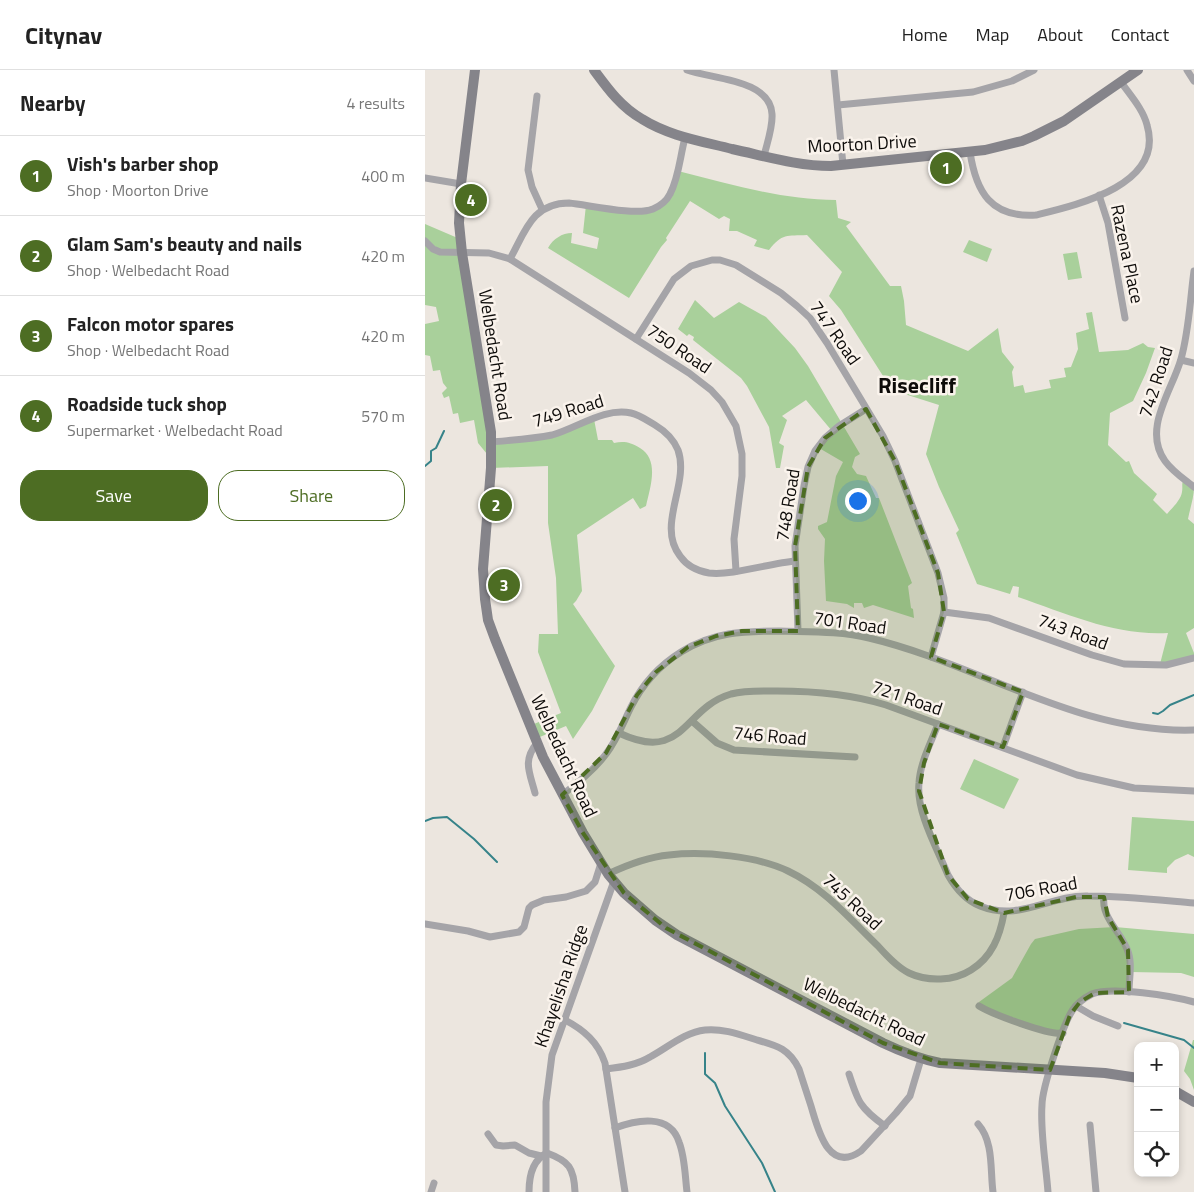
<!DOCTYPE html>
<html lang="en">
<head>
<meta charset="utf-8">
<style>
  body { margin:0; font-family:"Titillium Web",sans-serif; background:#f6f6f6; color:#222 }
  .controls { position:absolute; right:15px; bottom:15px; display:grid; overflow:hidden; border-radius:10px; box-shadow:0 2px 8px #0003 }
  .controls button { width:45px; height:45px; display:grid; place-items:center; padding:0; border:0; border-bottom:1px solid #e0e0e0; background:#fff; color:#222; font:25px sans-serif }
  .you { position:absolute; left:432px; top:430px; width:18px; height:18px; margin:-12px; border:4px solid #fff; border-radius:50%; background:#1a73e8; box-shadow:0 0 0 8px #1a73e833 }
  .badge { display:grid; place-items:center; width:32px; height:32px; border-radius:50%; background:#4d6d23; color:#fff; font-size:16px; font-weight:700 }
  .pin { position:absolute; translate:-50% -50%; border:2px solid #fff; box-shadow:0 1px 5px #0006 }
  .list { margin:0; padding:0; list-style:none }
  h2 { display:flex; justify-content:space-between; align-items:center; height:65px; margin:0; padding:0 20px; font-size:21px }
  h2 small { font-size:16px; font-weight:400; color:#767676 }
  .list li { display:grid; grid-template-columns:32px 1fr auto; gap:15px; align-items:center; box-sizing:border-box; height:80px; padding:0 20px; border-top:1px solid #e0e0e0 }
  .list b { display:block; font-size:19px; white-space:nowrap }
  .list p { margin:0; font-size:16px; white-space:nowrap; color:#767676 }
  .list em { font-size:16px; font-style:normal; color:#767676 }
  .actions { display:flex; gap:10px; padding:15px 20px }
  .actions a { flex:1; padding:11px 0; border:1px solid #4d6d23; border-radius:20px; text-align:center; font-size:18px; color:#4d6d23 }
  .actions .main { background:#4d6d23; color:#fff }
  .icon { flex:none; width:28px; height:28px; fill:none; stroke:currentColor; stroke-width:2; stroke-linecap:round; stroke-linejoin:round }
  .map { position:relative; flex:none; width:769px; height:1122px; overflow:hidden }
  header { display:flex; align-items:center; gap:30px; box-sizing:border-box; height:70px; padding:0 25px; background:#fff; border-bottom:1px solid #e0e0e0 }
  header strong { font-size:24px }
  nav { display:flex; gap:28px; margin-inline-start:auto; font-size:18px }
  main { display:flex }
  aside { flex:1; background:#fff }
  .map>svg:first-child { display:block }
</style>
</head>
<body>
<header>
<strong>Citynav</strong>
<nav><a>Home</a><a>Map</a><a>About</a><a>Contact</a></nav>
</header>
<main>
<aside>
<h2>Nearby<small>4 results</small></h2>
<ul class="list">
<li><span class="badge">1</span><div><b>Vish's barber shop</b><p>Shop · Moorton Drive</p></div><em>400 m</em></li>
<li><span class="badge">2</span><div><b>Glam Sam's beauty and nails</b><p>Shop · Welbedacht Road</p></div><em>420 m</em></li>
<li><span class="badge">3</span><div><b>Falcon motor spares</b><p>Shop · Welbedacht Road</p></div><em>420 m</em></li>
<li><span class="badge">4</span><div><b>Roadside tuck shop</b><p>Supermarket · Welbedacht Road</p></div><em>570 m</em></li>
</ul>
<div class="actions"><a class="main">Save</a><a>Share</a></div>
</aside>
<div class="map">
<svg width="769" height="1122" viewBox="0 0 769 1122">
  <rect width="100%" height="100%" fill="#ece6df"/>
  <g fill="#a9d09b">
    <path d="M253 101C305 114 357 130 411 130L413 148 426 152 421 156 465 216H476L479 231 481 255 543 281 573 258 577 282 589 297 587 302 589 317 598 315 600 323 626 318 624 310 641 307 639 298 646 297 653 279 651 263 664 259 661 243 667 242 674 282 703 280 718 273 723 277 730 278 721 303 708 331 685 343 683 375 701 392 704 391 709 403 732 424 728 430 742 444C747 438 756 430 757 422 758 416 756 414 759 409L769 417C769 428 765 438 763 449L769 454V558L761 563 769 583V588L735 594 743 563C690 566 643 544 593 527L594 517 588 516 585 524 552 514 531 463 534 460 514 417 501 384 514 335 467 320 416 240 404 226 417 202 382 165C362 166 357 163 344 180L329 176 332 170 312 161H304L305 149 299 146 294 149 265 131 241 168 242 170 236 177 204 228 123 178C128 169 137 163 147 163L146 173 172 179 174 168 158 163 161 135 206 141 237 134Z"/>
    <path d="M0 154 35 169 67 371 110 368 169 349 173 370H187L189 373C199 371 205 372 215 378 235 390 225 418 221 436L215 439 208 428 152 465 157 521 151 531 148 534 190 596 167 641 148 669 141 656 110 669 104 656 136 643 113 582 114 564H133L131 508 123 453V396L66 398 62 384 53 373 49 350 35 353 33 343 28 344 24 326 19 328 17 323 22 318 18 313 15 300 8 301 5 286 0 285V254L14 251 11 237 0 235Z"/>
    <path d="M544 170 567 179 562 192 538 182Z"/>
    <path d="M652 182 657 208 643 210 638 184Z"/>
    <path d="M270 230 289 248 314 232 341 247 370 278 383 296 435 384 430 387 427 397 432 404 441 406 451 428H454L487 513 483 516 486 538 488 539 489 548 448 535 439 538 437 533H429V538L422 534 401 531 399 491 400 469 393 459V456L402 452 411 406 418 392 394 378 407 361 381 330 357 346 362 350 354 373 359 376 355 398H351L344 357 322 316 316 308 268 270 269 267 264 264 262 266 253 259Z"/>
    <path d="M549 689 594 709 579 739 535 719Z"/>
    <path d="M707 747 769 751V787L763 784 750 790 742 798V803L703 800Z"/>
    <path d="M690 857 769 864V907L756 903 706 902 705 922 688 921 659 928 634 964 555 936 554 932 587 908 606 874 610 869 654 859Z"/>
    <path d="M768 970H769V1020L765 1009 759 1001Z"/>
  </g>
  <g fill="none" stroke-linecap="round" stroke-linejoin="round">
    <g stroke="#368389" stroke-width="2">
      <path d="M0 396 6 391V381L11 378 19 361"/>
      <path d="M728 643 733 644 738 641 745 635 769 625"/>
      <path d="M0 751 8 748 22 747 49 769 72 792"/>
      <path d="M699 953 759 970 769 978"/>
      <path d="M280 983V1004L290 1013 300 1036 337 1093 350 1122"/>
    </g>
    <g stroke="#a5a4a8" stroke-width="7">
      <path d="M262 0C287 9 345 9 347 44 348 57 342 73 339 86"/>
      <path d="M409 0 418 95"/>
      <path d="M762 0 769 11"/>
      <path d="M112 26 103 100 107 117 117 139"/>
      <path d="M413 35 548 22 587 11 609 0"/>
      <path d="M545 82C551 122 566 148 611 145 652 135 740 115 722 55 718 39 705 25 696 12"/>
      <path d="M0 108 36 114"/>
      <path d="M674 125 683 153 700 248"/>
      <path d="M0 171 8 179 15 182 64 183 85 189 264 303 286 320 297 332 311 356 317 384V406L309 469 311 501"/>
      <path d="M85 189C100 162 107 133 144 133 164 135 211 146 228 139 235 136 242 130 245 124 254 107 255 86 260 68"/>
      <path d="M769 201C765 230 764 261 756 289 747 321 717 359 740 391 748 402 759 409 769 417"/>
      <path d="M211 269 249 209 266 196 287 190H295L311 195 356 223 372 236 385 248 402 273 458 366 470 391 513 503 519 528V542L506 587"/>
      <path d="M756 290 769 293"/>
      <path d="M67 372C87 370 107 369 127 365 152 358 180 337 206 343 215 345 223 351 230 355 240 361 248 368 253 380 265 414 231 455 255 486 262 496 272 501 284 503 306 506 346 493 370 491"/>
      <path d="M519 542 564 548 667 585 699 594 741 595 769 588"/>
      <path d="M373 561 370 476 379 416 383 397 390 381 400 368 414 356 441 339"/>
      <path d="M267 651 292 673 309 680 430 687"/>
      <path d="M513 654C506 673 495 693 494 713 491 742 512 778 523 805 531 819 540 830 555 836 595 852 624 825 663 826 698 826 734 830 769 833"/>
      <path d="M194 663C259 694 258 638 306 624 321 620 337 621 352 621 389 621 426 624 461 635L652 705 709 718 769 721"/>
      <path d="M578 677 598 622"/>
      <path d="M110 723C105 703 97 691 112 673"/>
      <path d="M137 725C153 713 170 699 181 684 192 670 198 653 206 637 217 615 235 595 256 582 288 562 318 561 354 561 384 562 415 561 444 568 554 594 653 664 769 660"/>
      <path d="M183 804C202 795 223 787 244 785 279 781 332 786 363 801 399 818 425 849 453 876 462 886 472 897 484 903 503 912 529 911 546 900 567 887 575 866 579 843"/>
      <path d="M679 827C676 847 695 861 702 879 708 892 704 908 704 922"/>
      <path d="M0 854 43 861 65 867 94 862 99 857 104 838 107 835 119 830 141 827 161 821 170 812 176 793"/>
      <path d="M554 936C567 944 625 966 638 963"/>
      <path d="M651 936 668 946 693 956"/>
      <path d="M140 950C159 960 173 972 180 993L200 1122"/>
      <path d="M181 999C197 997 212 995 225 987 242 978 260 962 280 960 297 958 316 965 332 970 353 976 364 979 374 999 378 1011 382 1024 386 1036 393 1059 403 1104 436 1081L471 1043 485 1026 496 989"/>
      <path d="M424 1004C433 1032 435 1038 460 1056"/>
      <path d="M553 1054C569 1072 565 1100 568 1122"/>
      <path d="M665 1055 671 1122"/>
      <path d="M190 1058C211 1050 245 1043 254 1072 260 1087 260 1106 262 1122"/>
      <path d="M63 1064 71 1075 78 1076 90 1075 104 1083 116 1086"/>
      <path d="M6 1122 9 1113"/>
      <path d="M104 1122C104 1107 107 1090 122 1083 144 1091 149 1098 150 1122"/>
      <path d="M121 1122V1032L127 985 189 811"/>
      <path d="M623 1122C621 1095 615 1061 617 1035 617 1018 638 955 647 941 652 933 659 928 667 924 688 916 747 926 769 932"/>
    </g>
    <g stroke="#85848a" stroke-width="10">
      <path d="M50 0 36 114 34 153 37 183 66 362V398L58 499 60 529 63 550 70 569 118 687 158 763 183 804 199 823 230 850 252 865 458 973C477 982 495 989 515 993L680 1003 713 1008"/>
      <path d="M169 0C183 19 196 37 217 49 244 66 276 71 307 79 340 86 372 96 406 96L560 80 597 71 609 66 639 51 713 0"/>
      <path d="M750 1021 769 1032"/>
    </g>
  </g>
  <path fill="#4d6d23" fill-opacity="0.2" stroke="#4d6d23" stroke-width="4" stroke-dasharray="10 6" stroke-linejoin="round" d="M441 339 470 391 513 503 519 542 506 587 598 622 578 677 513 654 499 693 494 721 523 805 543 829 579 843 651 827H679L683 847 703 880 704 922 670 923 655 932 645 945 625 1000 515 993 458 973 241 858 199 823 158 763 137 725 181 683 212 625 231 602 263 577 291 566 317 561H373L370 476 383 397 400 368Z"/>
  <g text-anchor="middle" stroke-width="5" stroke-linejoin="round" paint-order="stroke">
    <g font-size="18" fill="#0d0b09" stroke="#faf3ec">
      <text transform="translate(437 74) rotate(-3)" y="6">Moorton Drive</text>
      <text transform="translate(702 184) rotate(78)" y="6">Razena Place</text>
      <text transform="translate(410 263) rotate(55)" y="6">747 Road</text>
      <text transform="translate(254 279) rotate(34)" y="6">750 Road</text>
      <text transform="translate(70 285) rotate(81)" y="6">Welbedacht Road</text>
      <text transform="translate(731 312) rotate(-72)" y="6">742 Road</text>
      <text transform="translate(143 341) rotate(-17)" y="6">749 Road</text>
      <text transform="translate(363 435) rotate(-81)" y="6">748 Road</text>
      <text transform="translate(425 553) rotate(8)" y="6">701 Road</text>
      <text transform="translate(648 562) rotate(20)" y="6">743 Road</text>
      <text transform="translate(482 628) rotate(19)" y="6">721 Road</text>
      <text transform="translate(345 666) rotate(5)" y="6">746 Road</text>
      <text transform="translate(139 686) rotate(65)" y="6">Welbedacht Road</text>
      <text transform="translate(616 819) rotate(-10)" y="6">706 Road</text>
      <text transform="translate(427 832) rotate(43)" y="6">745 Road</text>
      <text transform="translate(136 916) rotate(-71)" y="6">Khayelisha Ridge</text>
      <text transform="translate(439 942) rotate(26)" y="6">Welbedacht Road</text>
    </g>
    <g font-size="22" font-weight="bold" fill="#0d0b09" stroke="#faf3ec">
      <text x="492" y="323">Risecliff</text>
    </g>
  </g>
</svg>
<div class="controls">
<button>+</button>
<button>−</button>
<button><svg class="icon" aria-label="locate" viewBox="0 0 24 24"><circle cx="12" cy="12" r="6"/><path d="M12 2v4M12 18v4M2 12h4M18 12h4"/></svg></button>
</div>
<div class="you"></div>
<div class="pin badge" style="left:521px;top:98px">1</div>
<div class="pin badge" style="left:71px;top:435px">2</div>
<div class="pin badge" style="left:79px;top:515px">3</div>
<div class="pin badge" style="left:46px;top:130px">4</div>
</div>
</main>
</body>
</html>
